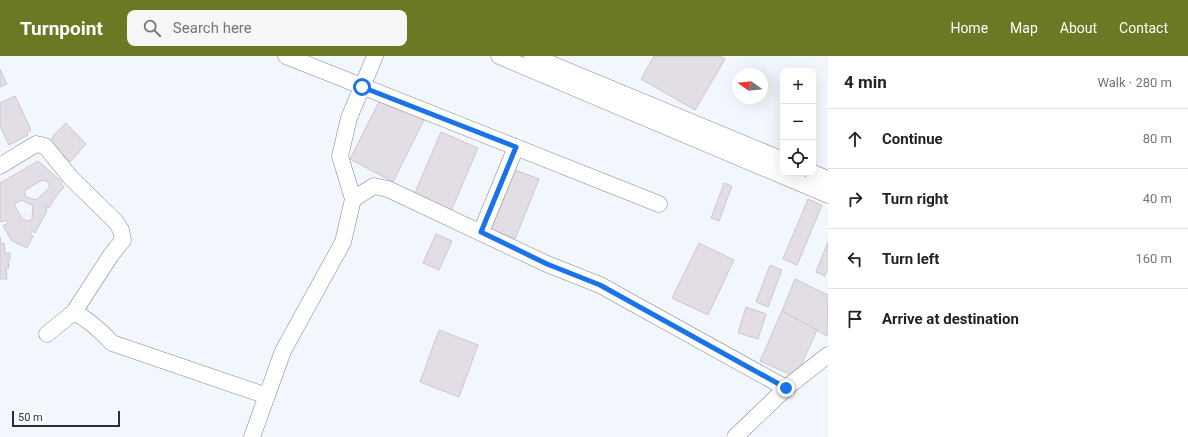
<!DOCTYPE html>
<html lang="en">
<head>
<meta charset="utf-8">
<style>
  body { margin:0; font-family:Roboto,sans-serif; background:#f6f6f6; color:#222 }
  .controls { position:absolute; right:12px; top:12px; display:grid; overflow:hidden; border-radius:8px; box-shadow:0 4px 16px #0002 }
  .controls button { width:36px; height:36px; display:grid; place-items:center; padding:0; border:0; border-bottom:1px solid #e0e0e0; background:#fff; color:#222; font:20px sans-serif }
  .compass { position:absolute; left:732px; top:12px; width:36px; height:36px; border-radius:50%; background:#fff; box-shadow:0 4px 16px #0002; rotate:285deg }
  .scale { position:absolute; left:12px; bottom:10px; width:108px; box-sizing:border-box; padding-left:4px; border:2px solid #2d2f33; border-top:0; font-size:11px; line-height:14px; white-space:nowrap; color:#2d2f33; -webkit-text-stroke:3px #fff; paint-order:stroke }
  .stop { position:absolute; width:12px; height:12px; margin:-9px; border:3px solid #1a73e8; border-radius:50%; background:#fff }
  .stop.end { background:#1a73e8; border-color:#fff; box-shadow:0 1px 4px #0008 }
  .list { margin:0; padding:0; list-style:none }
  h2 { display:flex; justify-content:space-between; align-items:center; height:52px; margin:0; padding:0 16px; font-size:17px }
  h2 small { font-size:13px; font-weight:400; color:#767676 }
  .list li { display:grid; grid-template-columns:26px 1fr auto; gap:12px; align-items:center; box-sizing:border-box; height:60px; padding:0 16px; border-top:1px solid #e0e0e0 }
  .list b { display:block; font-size:15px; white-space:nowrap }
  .list em { font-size:13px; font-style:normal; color:#767676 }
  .icon { flex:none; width:22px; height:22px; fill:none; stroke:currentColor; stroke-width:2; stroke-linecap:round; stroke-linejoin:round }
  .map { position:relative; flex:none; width:828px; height:381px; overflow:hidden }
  header { display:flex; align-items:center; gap:24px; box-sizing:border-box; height:56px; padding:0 20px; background:#6b7824; color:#fff }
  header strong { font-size:19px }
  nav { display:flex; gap:22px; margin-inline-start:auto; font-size:14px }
  .search { width:280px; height:36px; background:#f6f6f6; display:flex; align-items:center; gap:10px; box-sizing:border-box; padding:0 14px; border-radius:8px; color:#767676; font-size:15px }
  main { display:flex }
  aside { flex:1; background:#fff }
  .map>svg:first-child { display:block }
</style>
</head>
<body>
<header>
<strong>Turnpoint</strong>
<div class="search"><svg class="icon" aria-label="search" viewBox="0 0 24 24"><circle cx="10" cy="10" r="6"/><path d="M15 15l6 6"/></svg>Search here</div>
<nav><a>Home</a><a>Map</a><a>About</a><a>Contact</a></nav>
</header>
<main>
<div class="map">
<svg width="828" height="381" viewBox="0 0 828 381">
  <rect width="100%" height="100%" fill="#f2f7fe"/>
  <g fill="#e3dde6" stroke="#ccc6cf" fill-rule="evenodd">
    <path d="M654 0H720L725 3 695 54 641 23Z"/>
    <path d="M0 13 7 28 0 31Z"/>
    <path d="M15 40 31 74 27 76 28 79 9 89 0 70V47Z"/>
    <path d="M381 42 424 64 393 126 350 103Z"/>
    <path d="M66 67 86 88 70 106 50 86 55 78Z"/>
    <path d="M441 76 478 92 451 155 414 139Z"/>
    <path d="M38 105 62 126 61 128 64 131 54 143 49 152 46 150 47 155 35 177 32 175 30 178 33 180 27 192 12 185 3 170 8 167 6 164 1 166 0 164V127ZM42 124 47 125 50 131 36 144 26 141 24 135ZM22 144 33 150 32 163 28 165 22 163 14 148Z"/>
    <path d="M512 113 539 123 515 183 488 172Z"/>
    <path d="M724 127 732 130 719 165 711 162Z"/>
    <path d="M808 143 822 149 797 209 783 203Z"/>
    <path d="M436 178 452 185 439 214 423 207Z"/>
    <path d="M0 181 1 188 4 187 5 197H10V204H8L9 212H6L7 223H0Z"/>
    <path d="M828 186V212L825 220 816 216Z"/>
    <path d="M699 187 734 204 708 259 672 242Z"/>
    <path d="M770 209 782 214 768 251 756 246Z"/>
    <path d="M795 223 828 239 827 280 782 255Z"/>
    <path d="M746 251 766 258 758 283 738 277Z"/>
    <path d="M782 255 817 274 796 321 760 305Z"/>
    <path d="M439 274 478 289 459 341 420 326Z"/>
  </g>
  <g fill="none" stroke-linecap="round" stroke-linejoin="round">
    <g stroke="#80858d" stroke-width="17">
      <g id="street">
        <path d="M286 0 659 148"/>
        <path d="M499 0 828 139"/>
        <path d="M532 0 783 104"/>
        <path d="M0 110 36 88 45 90 71 122 116 166 121 174 123 184 111 199 74 256C89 264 101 275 112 287L267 340"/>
        <path d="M813 117 828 123"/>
        <path d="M353 143 374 130 388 133 547 208 600 229 786 332"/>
        <path d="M481 176 516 91"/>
        <path d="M47 278 74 256"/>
        <path d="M252 381 283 295 343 186 353 143 340 100 349 62 375 0"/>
        <path d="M735 381 786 332 828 299"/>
      </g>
    </g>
    <use href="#street" stroke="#fff" stroke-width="16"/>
  </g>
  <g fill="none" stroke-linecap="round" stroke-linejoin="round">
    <path stroke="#1a73e8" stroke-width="5" d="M362 31 516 91 481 176 547 208 600 229 786 332"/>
  </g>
</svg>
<div class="controls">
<button>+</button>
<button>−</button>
<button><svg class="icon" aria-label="locate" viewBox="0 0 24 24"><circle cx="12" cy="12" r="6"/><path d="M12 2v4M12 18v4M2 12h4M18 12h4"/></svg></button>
</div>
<svg class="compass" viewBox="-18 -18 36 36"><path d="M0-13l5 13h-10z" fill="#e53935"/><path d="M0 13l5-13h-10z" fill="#767676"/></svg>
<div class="scale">50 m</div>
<div class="stop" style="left:362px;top:31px"></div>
<div class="stop end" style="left:786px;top:332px"></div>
</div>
<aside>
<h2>4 min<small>Walk · 280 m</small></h2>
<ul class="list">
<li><svg class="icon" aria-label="ahead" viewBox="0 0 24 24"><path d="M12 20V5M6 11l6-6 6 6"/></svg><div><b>Continue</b></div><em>80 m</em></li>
<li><svg class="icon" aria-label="right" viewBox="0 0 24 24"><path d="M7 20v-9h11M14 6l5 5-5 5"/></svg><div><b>Turn right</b></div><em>40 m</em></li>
<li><svg class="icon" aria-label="left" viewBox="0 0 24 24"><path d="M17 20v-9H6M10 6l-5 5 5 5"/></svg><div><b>Turn left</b></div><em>160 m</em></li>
<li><svg class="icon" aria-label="arrive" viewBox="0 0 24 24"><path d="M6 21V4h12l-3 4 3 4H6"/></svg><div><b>Arrive at destination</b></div></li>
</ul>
</aside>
</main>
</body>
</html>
